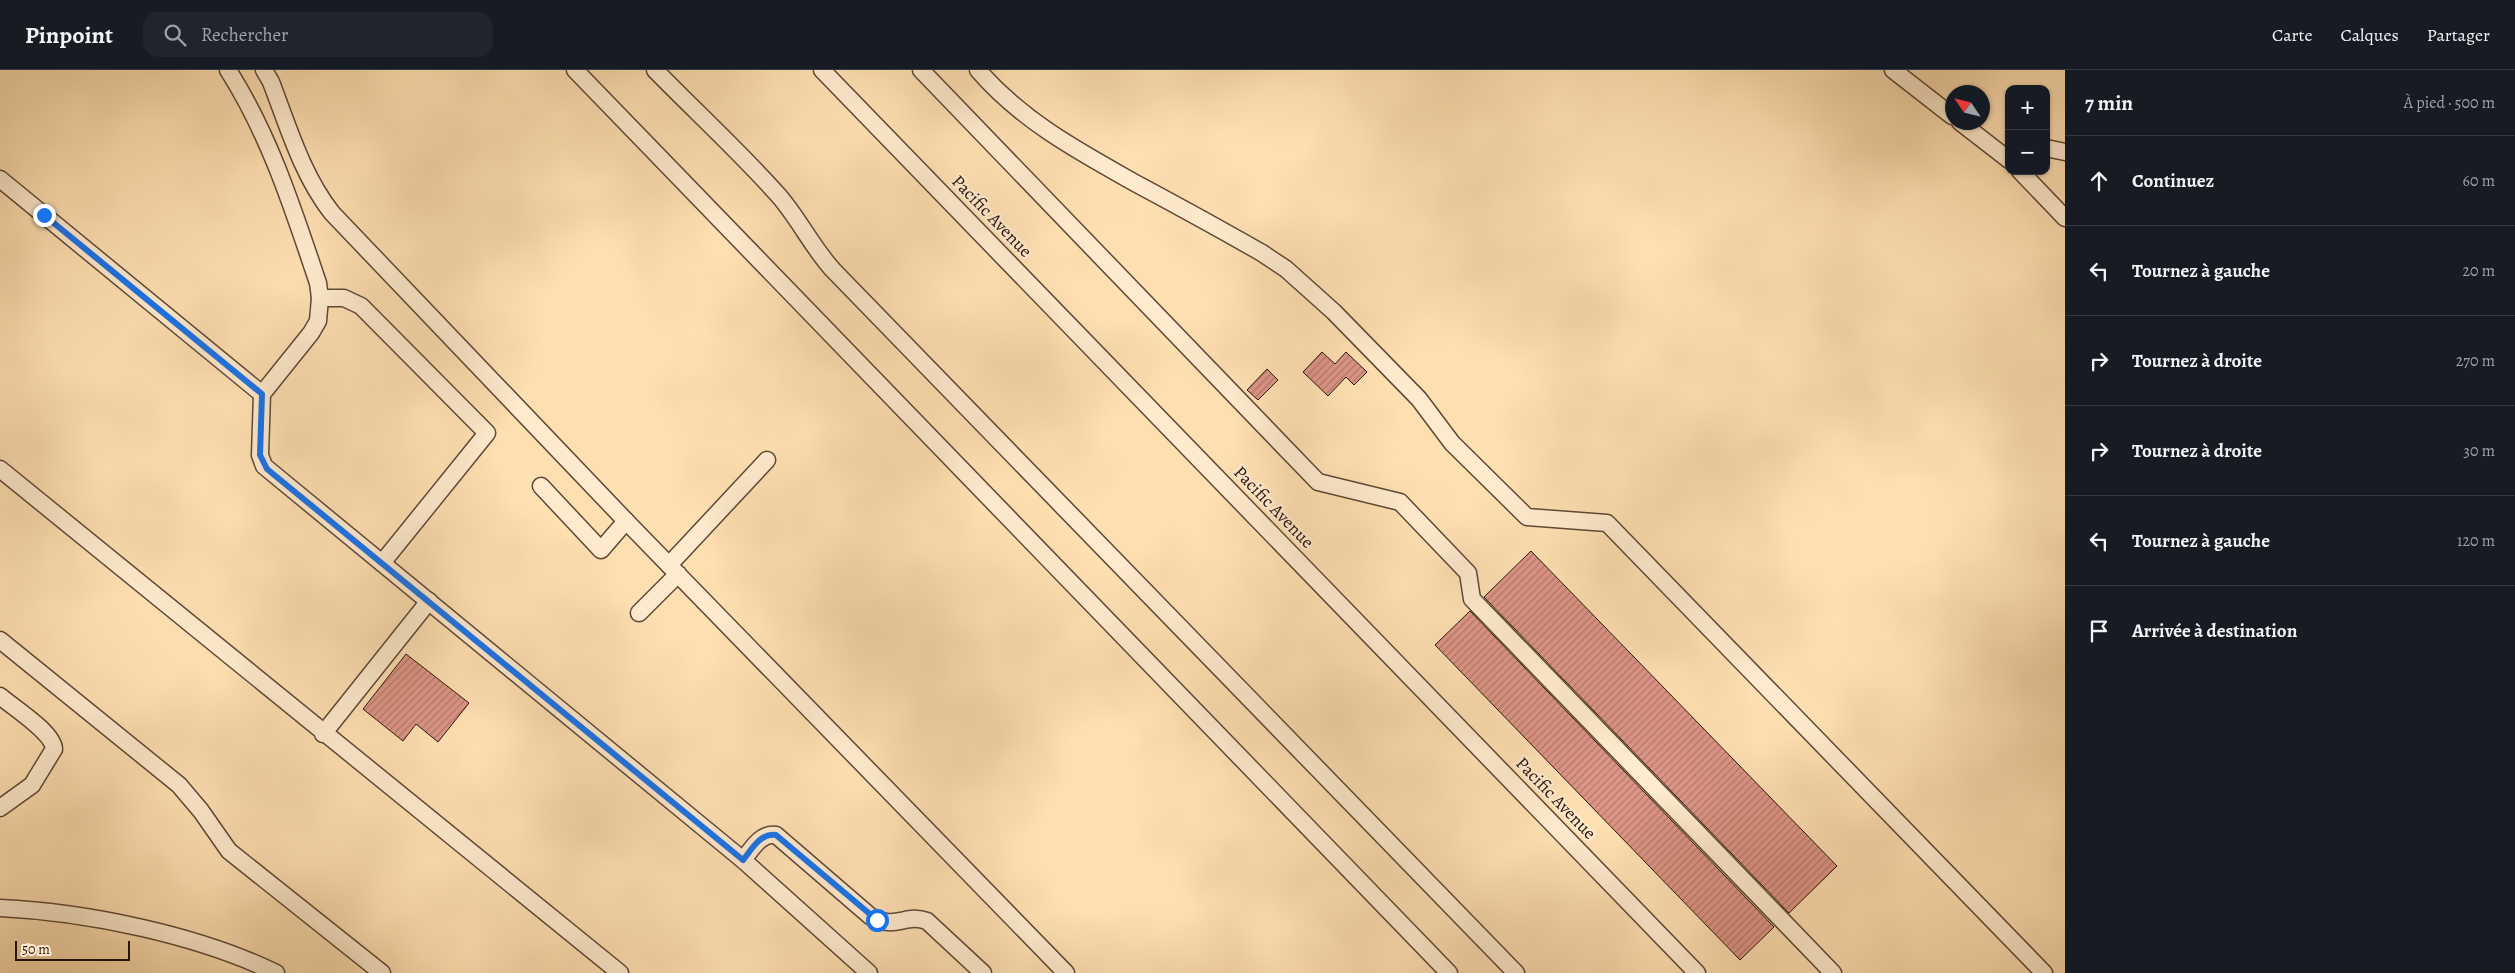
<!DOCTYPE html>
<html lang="fr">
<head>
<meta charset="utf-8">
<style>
  body { margin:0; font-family:Alegreya,serif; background:#20242c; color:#f1f3f6 }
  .controls { position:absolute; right:15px; top:15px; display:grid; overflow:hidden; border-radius:10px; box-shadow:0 1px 4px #0004 }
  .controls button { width:45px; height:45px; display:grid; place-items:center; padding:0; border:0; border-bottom:1px solid #363941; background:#171b24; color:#f1f3f6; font:25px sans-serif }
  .compass { position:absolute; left:1945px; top:15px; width:45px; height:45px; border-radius:50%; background:#171b24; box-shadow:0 1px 4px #0004; rotate:305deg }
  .scale { position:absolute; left:15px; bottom:12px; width:115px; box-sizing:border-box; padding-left:5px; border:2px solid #2a150c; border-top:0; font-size:14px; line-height:18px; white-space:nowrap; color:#2a150c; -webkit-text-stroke:4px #feeacd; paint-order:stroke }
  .stop { position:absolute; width:15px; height:15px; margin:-11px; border:4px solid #1a73e8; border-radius:50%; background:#fff }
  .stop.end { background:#1a73e8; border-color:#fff; box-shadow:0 1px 5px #0008 }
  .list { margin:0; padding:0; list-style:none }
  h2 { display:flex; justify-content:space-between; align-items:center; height:65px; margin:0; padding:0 20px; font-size:21px }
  h2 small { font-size:16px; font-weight:400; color:#9ea1a6 }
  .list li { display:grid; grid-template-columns:32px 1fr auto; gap:15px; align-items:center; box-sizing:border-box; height:90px; padding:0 20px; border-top:1px solid #363941 }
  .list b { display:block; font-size:19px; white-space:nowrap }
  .list em { font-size:16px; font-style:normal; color:#9ea1a6 }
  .icon { flex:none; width:28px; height:28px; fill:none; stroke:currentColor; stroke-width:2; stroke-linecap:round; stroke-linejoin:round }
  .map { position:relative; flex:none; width:2065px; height:903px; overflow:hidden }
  header { display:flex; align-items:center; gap:30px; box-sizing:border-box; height:70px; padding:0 25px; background:#171b24; border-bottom:1px solid #363941 }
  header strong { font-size:24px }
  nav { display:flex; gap:28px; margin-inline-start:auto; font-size:18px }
  .search { width:350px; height:45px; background:#20242c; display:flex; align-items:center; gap:12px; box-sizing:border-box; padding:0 18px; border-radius:15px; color:#9ea1a6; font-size:19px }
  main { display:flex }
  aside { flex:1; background:#171b24 }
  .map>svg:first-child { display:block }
</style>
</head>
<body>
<header>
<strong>Pinpoint</strong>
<div class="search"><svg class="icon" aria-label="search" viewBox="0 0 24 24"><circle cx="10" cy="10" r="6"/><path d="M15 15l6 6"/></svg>Rechercher</div>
<nav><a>Carte</a><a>Calques</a><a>Partager</a></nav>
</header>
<main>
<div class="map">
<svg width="2065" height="903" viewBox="0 0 2065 903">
  <defs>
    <pattern id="building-hatch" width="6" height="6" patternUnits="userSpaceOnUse" patternTransform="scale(1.25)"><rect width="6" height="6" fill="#dd9586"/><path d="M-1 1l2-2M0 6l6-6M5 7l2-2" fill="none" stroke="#b3786c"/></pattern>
  </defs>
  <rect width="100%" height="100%" fill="#fedfb2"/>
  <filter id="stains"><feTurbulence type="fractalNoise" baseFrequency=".004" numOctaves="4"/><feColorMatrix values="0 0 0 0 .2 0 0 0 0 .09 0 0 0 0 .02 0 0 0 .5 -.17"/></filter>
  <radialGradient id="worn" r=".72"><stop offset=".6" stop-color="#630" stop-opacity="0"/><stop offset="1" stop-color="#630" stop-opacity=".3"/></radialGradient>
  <g fill="url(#building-hatch)" stroke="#2a150c">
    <path d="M1322 282 1335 294 1346 282 1367 302 1354 315 1346 307 1328 326 1303 302Z"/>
    <path d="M1267 299 1278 310 1258 330 1247 320Z"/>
    <path d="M1531 481 1837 796 1789 843 1484 527Z"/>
    <path d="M1470 541 1774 857 1740 890 1435 575Z"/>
    <path d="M406 584 469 633 438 672 416 654 403 671 363 639Z"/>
  </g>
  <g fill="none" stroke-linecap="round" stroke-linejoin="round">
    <g stroke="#5f4836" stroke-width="19">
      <g id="minor">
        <path d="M228 0C270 66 293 139 318 213L320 228 318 251 311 263 262 324 260 385 264 396 743 790 869 903"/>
        <path d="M264 0 271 12C288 56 302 105 332 143L626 451 1066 903"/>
        <path d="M575 0 1449 903"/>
        <path d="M655 0C696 42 740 82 779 126 799 149 812 177 833 200L1516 903"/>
        <path d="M822 0 1697 903"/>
        <path d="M921 0 1318 412 1400 432 1468 503 1472 529 1833 903"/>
        <path d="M978 0C1022 51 1078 81 1135 113 1178 136 1220 159 1262 183L1286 199 1334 242 1419 329 1452 373 1527 447 1607 453 2044 903"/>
        <path d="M1893 0 1952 46"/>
        <path d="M1960 52 2009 90"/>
        <path d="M2046 78 2065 82"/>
        <path d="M2020 101 2065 148"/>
        <path d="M0 109 262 324"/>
        <path d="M320 228H344L361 236 487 363 382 493"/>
        <path d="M0 399 620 903"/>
        <path d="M541 416 601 480 626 451"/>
        <path d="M669 495 767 390"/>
        <path d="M639 543 678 504"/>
        <path d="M0 570 179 715 201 741 229 781 382 903"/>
        <path d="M0 626C14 638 53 662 54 679L32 715 0 738"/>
        <path d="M323 664 429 531"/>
        <path d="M743 790C752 779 760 763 776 765L870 846C896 861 905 843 927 851L983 903"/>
        <path d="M0 838C87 842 198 865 276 903"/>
      </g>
    </g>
    <use href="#minor" stroke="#feeacd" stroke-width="16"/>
  </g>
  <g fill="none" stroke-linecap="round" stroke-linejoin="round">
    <path stroke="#1a73e8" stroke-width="6" d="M44 145 262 324 260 385 267 399 743 790C752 779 760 763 776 765L877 850"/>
  </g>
  <g text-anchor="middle" stroke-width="4.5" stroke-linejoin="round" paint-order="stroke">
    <g font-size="18" fill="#2a150c" stroke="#feeacd">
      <text transform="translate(992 146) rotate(46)" y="6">Pacific Avenue</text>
      <text transform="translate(1274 437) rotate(46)" y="6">Pacific Avenue</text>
      <text transform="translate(1556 728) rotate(46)" y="6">Pacific Avenue</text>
    </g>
  </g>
  <rect width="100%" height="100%" filter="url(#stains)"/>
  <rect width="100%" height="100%" fill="url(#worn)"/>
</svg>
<div class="controls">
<button>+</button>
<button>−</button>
</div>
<svg class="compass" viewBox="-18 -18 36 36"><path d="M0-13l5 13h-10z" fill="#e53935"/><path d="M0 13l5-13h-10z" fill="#9ea1a6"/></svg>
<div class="scale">50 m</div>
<div class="stop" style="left:877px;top:850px"></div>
<div class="stop end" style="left:44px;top:145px"></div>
</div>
<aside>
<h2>7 min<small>À pied · 500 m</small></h2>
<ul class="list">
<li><svg class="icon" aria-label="ahead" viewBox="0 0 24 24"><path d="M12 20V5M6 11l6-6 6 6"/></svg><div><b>Continuez</b></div><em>60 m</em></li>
<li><svg class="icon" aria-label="left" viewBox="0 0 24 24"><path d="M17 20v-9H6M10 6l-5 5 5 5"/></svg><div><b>Tournez à gauche</b></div><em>20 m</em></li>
<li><svg class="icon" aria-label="right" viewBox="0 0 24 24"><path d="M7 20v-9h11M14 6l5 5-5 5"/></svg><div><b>Tournez à droite</b></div><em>270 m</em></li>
<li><svg class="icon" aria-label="right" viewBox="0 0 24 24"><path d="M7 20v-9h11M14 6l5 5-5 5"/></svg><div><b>Tournez à droite</b></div><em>30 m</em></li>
<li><svg class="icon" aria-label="left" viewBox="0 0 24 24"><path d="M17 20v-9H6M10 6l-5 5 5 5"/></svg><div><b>Tournez à gauche</b></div><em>120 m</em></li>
<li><svg class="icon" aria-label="arrive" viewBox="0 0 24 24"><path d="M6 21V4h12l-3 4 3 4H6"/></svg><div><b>Arrivée à destination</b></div></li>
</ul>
</aside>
</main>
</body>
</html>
